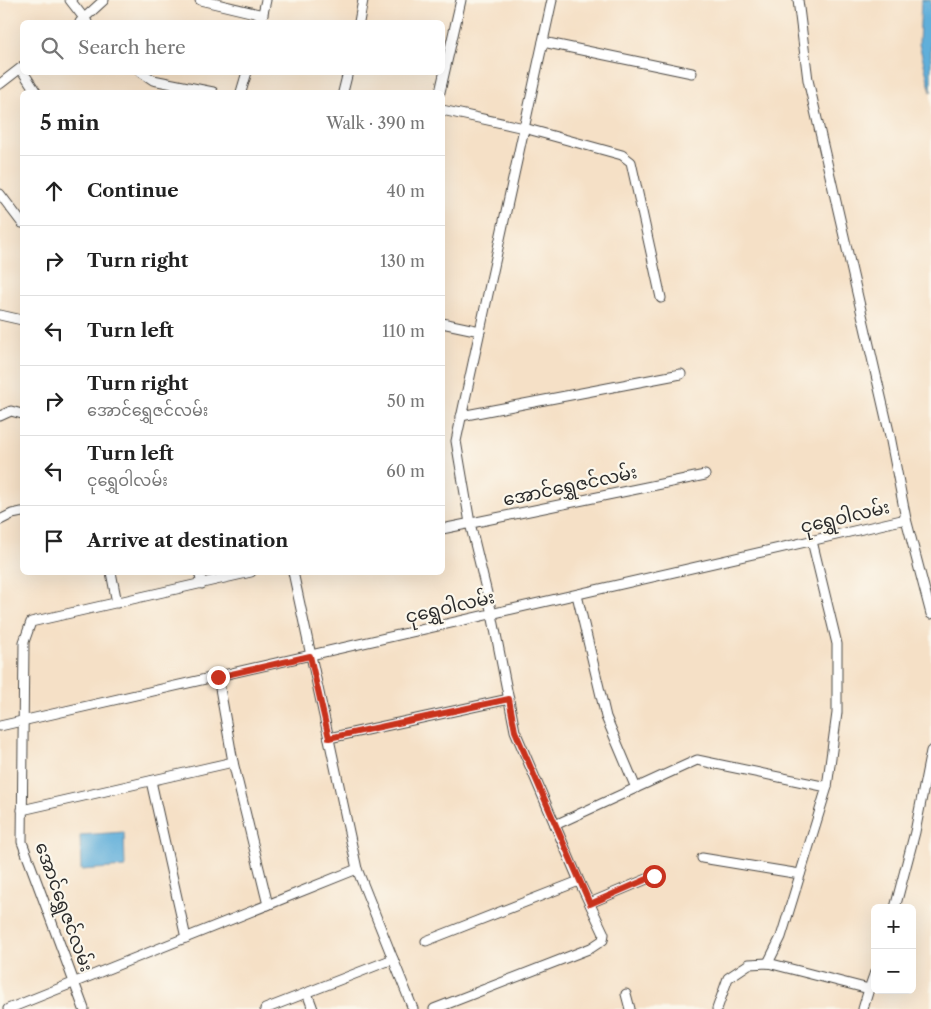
<!DOCTYPE html>
<html lang="en">
<head>
<meta charset="utf-8">
<style>
  body { margin:0; font-family:"Libre Caslon Text","Noto Sans Myanmar",serif; background:#f2f2f2; color:#222 }
  .controls { position:absolute; right:15px; bottom:15px; display:grid; overflow:hidden; border-radius:8px; box-shadow:0 5px 20px #0002 }
  .controls button { width:45px; height:45px; display:grid; place-items:center; padding:0; border:0; border-bottom:1px solid #e0e0e0; background:#fff; color:#222; font:25px sans-serif }
  .stop { position:absolute; width:15px; height:15px; margin:-11px; border:4px solid #c8321e; border-radius:50%; background:#fff }
  .stop.end { background:#c8321e; border-color:#fff; box-shadow:0 1px 5px #0008 }
  .list { margin:0; padding:0; list-style:none }
  h2 { display:flex; justify-content:space-between; align-items:center; height:65px; margin:0; padding:0 20px; font-size:21px }
  h2 small { font-size:16px; font-weight:400; color:#767676 }
  .list li { display:grid; grid-template-columns:32px 1fr auto; gap:15px; align-items:center; box-sizing:border-box; height:70px; padding:0 20px; border-top:1px solid #e0e0e0 }
  .list b { display:block; font-size:19px; white-space:nowrap }
  .list p { margin:0; font-size:16px; white-space:nowrap; color:#767676 }
  .list em { font-size:16px; font-style:normal; color:#767676 }
  .icon { flex:none; width:28px; height:28px; fill:none; stroke:currentColor; stroke-width:2; stroke-linecap:round; stroke-linejoin:round }
  .map { position:relative; flex:none; width:931px; height:1009px; overflow:hidden }
  .search { position:absolute; background:#fff; box-shadow:0 5px 20px #0002; left:20px; top:20px; width:425px; height:55px; display:flex; align-items:center; gap:12px; box-sizing:border-box; padding:0 18px; border-radius:8px; color:#767676; font-size:19px }
  .panel { position:absolute; background:#fff; box-shadow:0 5px 20px #0002; left:20px; top:90px; width:425px; height:485px; border-radius:8px }
  .map>svg:first-child { display:block }
</style>
</head>
<body>
<div class="map">
<svg width="931" height="1009" viewBox="0 0 931 1009">
  <rect width="100%" height="100%" fill="#fbf7ec"/>
  <filter id="ink" filterUnits="userSpaceOnUse"><feTurbulence type="fractalNoise" baseFrequency=".02" numOctaves="2"/><feDisplacementMap in="SourceGraphic" scale="10" xChannelSelector="R" yChannelSelector="G"/><feConvolveMatrix kernelMatrix="1 2 1 2 8 2 1 2 1" color-interpolation-filters="sRGB"/></filter>
  <filter id="wash" filterUnits="userSpaceOnUse"><feTurbulence type="fractalNoise" baseFrequency=".0096" numOctaves="4" result="noise"/><feDisplacementMap in="SourceGraphic" scale="20" xChannelSelector="R" yChannelSelector="G"/><feGaussianBlur stdDeviation="1.12" result="paint"/><feColorMatrix in="noise" values="0 0 0 0 0 0 0 0 0 0 0 0 0 0 0 0 0 1.4 0 .05"/><feComposite in="paint" operator="in"/></filter>
  <g filter="url(#wash)">
    <rect width="100%" height="100%" fill="#f5e0c6"/>
    <g fill="#60afda" stroke="#466d82">
      <path d="M921 0H931V92L919 44Z"/>
      <path d="M124 832 125 867 81 870 80 835Z"/>
    </g>
  </g>
  <g filter="url(#ink)">
    <g fill="none" stroke-linecap="round" stroke-linejoin="round">
      <g stroke="#494642" stroke-width="11">
        <g id="street">
          <path d="M70 0 87 22"/>
          <path d="M200 0 263 15"/>
          <path d="M798 0 808 80 890 436 906 519 931 614"/>
          <path d="M80 22 104 0"/>
          <path d="M261 22 266 0"/>
          <path d="M359 22 363 0"/>
          <path d="M543 42 692 73"/>
          <path d="M23 72 36 92"/>
          <path d="M141 72 153 80 213 92"/>
          <path d="M0 84 22 67"/>
          <path d="M241 92 247 72"/>
          <path d="M343 92 348 72"/>
          <path d="M440 92 461 0"/>
          <path d="M442 110 524 128 622 155 631 162 661 298"/>
          <path d="M0 194 22 223"/>
          <path d="M0 315 22 320"/>
          <path d="M442 323 480 331"/>
          <path d="M0 416 11 411 22 414"/>
          <path d="M461 416 681 374"/>
          <path d="M0 520 12 514 22 512"/>
          <path d="M442 529 705 475"/>
          <path d="M111 572 117 603"/>
          <path d="M199 572 202 584"/>
          <path d="M293 572 357 869 413 1009"/>
          <path d="M577 595 606 717 636 788"/>
          <path d="M218 677 233 762 268 905"/>
          <path d="M0 726 906 519"/>
          <path d="M329 738 509 699"/>
          <path d="M151 781 186 938"/>
          <path d="M22 810 233 762"/>
          <path d="M555 825 697 760 827 787"/>
          <path d="M702 858 800 874"/>
          <path d="M590 903 654 876"/>
          <path d="M895 908 915 832 931 751"/>
          <path d="M426 941 579 881"/>
          <path d="M768 963 781 937 827 787 837 713V644L812 541"/>
          <path d="M307 993 313 1009"/>
          <path d="M626 994 630 1009"/>
          <path d="M8 1009 357 869"/>
          <path d="M84 1009 22 842 24 642 31 622 251 572"/>
          <path d="M265 1009 393 959"/>
          <path d="M434 1009 591 948 603 940 604 934 579 881 515 731 492 614 470 523 456 441 552 0"/>
          <path d="M717 1009 728 978 749 964 768 963 869 989 875 972"/>
          <path d="M863 1009 869 989"/>
        </g>
      </g>
      <use href="#street" stroke="#fff" stroke-width="9"/>
    </g>
  </g>
  <g fill="none" stroke-linecap="round" stroke-linejoin="round" filter="url(#ink)">
    <path stroke="#c8321e" stroke-width="6" d="M218 677 310 656 329 738 509 699 515 731 590 904 654 876"/>
  </g>
  <g text-anchor="middle" stroke-width="4.5" stroke-linejoin="round" paint-order="stroke">
    <g font-size="18" fill="#2b2b2b" stroke="#fbf7ec">
      <text transform="translate(570 486) rotate(-12)" y="6">အောင်ရွှေဇင်လမ်း</text>
      <text transform="translate(845 517) rotate(-13)" y="6">ငုရွှေဝါလမ်း</text>
      <text transform="translate(450 607) rotate(-13)" y="6">ငုရွှေဝါလမ်း</text>
      <text transform="translate(64 907) rotate(70)" y="6">အောင်ရွှေဇင်လမ်း</text>
    </g>
  </g>
</svg>
<div class="controls">
<button>+</button>
<button>−</button>
</div>
<div class="stop" style="left:654px;top:876px"></div>
<div class="stop end" style="left:218px;top:677px"></div>
<div class="search"><svg class="icon" aria-label="search" viewBox="0 0 24 24"><circle cx="10" cy="10" r="6"/><path d="M15 15l6 6"/></svg>Search here</div>
<section class="panel">
<h2>5 min<small>Walk · 390 m</small></h2>
<ul class="list">
<li><svg class="icon" aria-label="ahead" viewBox="0 0 24 24"><path d="M12 20V5M6 11l6-6 6 6"/></svg><div><b>Continue</b></div><em>40 m</em></li>
<li><svg class="icon" aria-label="right" viewBox="0 0 24 24"><path d="M7 20v-9h11M14 6l5 5-5 5"/></svg><div><b>Turn right</b></div><em>130 m</em></li>
<li><svg class="icon" aria-label="left" viewBox="0 0 24 24"><path d="M17 20v-9H6M10 6l-5 5 5 5"/></svg><div><b>Turn left</b></div><em>110 m</em></li>
<li><svg class="icon" aria-label="right" viewBox="0 0 24 24"><path d="M7 20v-9h11M14 6l5 5-5 5"/></svg><div><b>Turn right</b><p>အောင်ရွှေဇင်လမ်း</p></div><em>50 m</em></li>
<li><svg class="icon" aria-label="left" viewBox="0 0 24 24"><path d="M17 20v-9H6M10 6l-5 5 5 5"/></svg><div><b>Turn left</b><p>ငုရွှေဝါလမ်း</p></div><em>60 m</em></li>
<li><svg class="icon" aria-label="arrive" viewBox="0 0 24 24"><path d="M6 21V4h12l-3 4 3 4H6"/></svg><div><b>Arrive at destination</b></div></li>
</ul>
</section>
</div>
</body>
</html>
